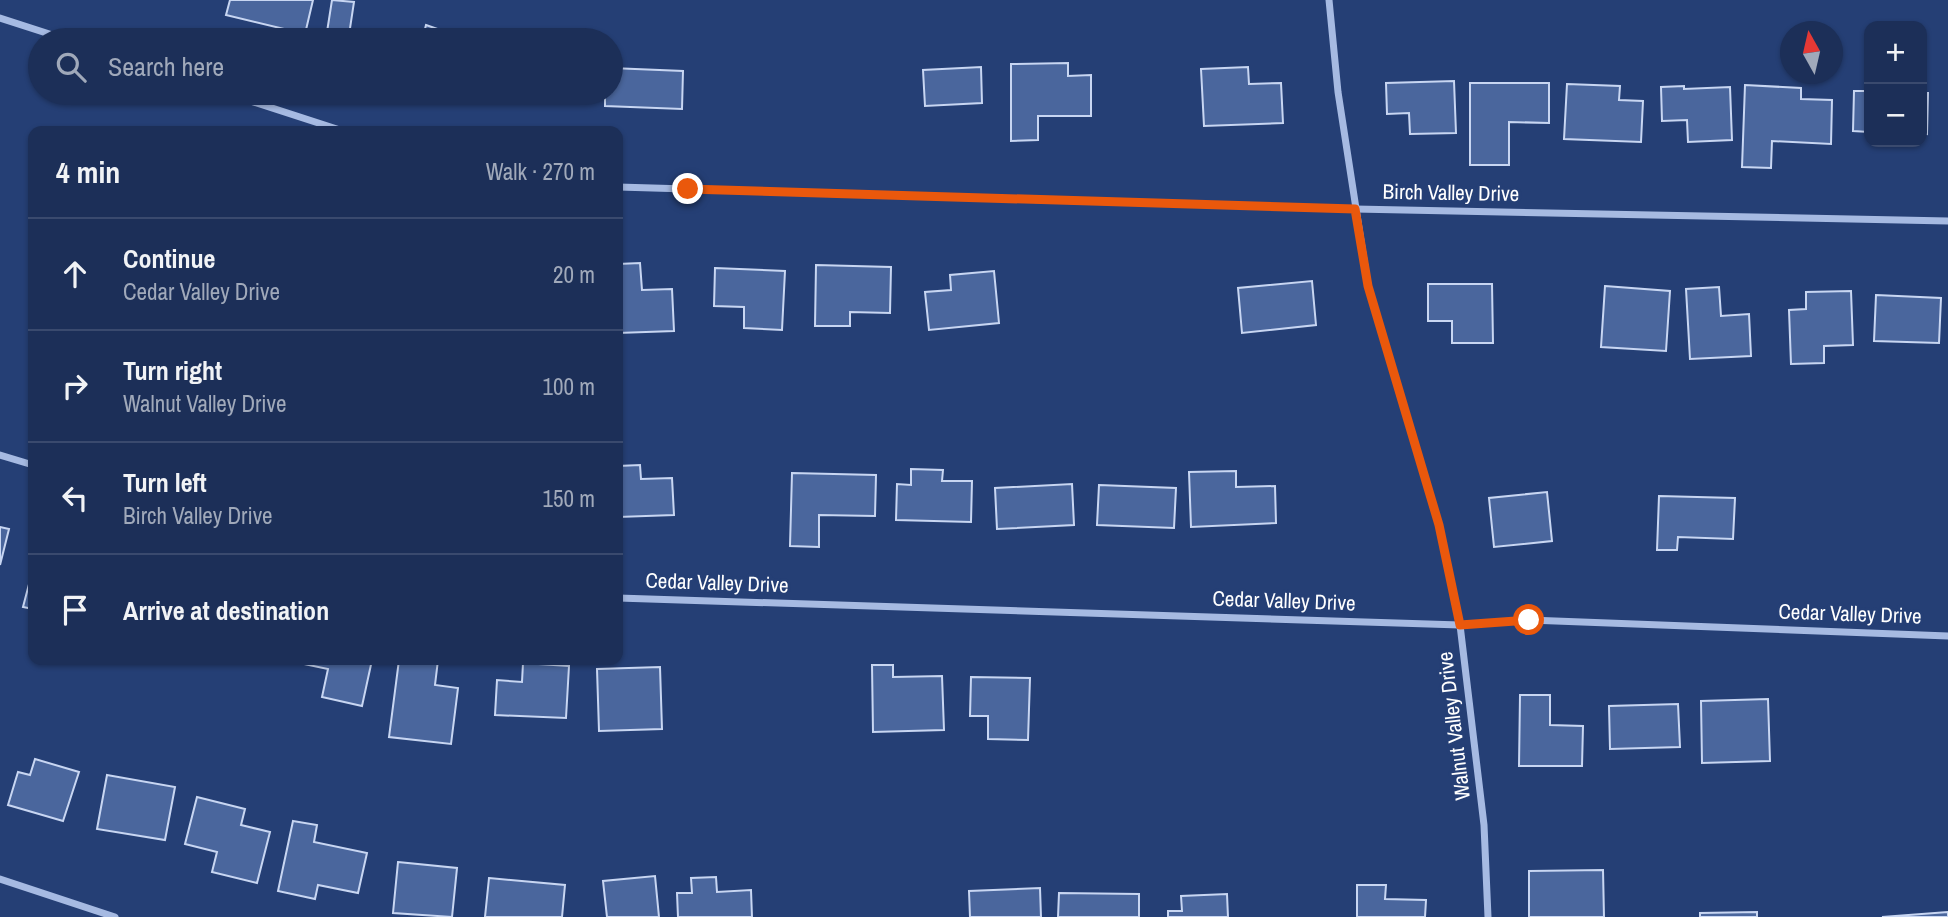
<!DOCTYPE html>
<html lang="en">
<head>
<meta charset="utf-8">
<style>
  body { margin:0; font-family:"Archivo Narrow",sans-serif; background:#25375e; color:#f1f3f6 }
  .controls { position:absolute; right:21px; top:21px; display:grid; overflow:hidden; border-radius:14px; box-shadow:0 2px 5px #0004 }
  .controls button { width:63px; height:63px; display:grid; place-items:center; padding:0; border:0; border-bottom:2px solid #3a4a6e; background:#1c2f58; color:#f1f3f6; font:35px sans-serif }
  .compass { position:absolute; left:1780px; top:21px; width:63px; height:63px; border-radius:50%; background:#1c2f58; box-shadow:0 2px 5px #0004; rotate:352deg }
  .stop { position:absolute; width:21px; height:21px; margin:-16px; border:5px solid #ea580c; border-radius:50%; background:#fff }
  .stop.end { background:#ea580c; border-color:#fff; box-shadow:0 2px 7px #0008 }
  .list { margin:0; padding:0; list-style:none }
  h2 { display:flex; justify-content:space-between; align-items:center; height:91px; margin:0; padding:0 28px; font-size:30px }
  h2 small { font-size:23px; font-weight:400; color:#a0a9ba }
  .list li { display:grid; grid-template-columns:46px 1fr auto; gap:21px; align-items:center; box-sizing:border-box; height:112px; padding:0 28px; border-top:2px solid #3a4a6e }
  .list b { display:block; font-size:26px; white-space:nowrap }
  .list p { margin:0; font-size:23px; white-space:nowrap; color:#a0a9ba }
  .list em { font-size:23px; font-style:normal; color:#a0a9ba }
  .icon { flex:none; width:38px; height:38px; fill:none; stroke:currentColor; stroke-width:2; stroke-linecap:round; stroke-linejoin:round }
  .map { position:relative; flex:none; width:1948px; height:917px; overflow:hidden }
  .search { position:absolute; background:#1c2f58; box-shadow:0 2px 5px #0004; left:28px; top:28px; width:595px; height:77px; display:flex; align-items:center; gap:18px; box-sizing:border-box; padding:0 24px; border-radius:38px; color:#a0a9ba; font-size:26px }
  .panel { position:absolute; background:#1c2f58; box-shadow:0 2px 5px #0004; left:28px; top:126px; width:595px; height:539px; border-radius:14px }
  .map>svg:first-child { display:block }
</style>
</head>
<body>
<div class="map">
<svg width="1948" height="917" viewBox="0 0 1948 917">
  <rect width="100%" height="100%" fill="#253f75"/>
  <g fill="#4a669d" stroke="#c8d6f2" stroke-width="2">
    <path d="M230 0H313L305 34 226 15Z"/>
    <path d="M332 0 354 2 349 35 327 32Z"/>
    <path d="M426 25 446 32 488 40H422Z"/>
    <path d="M1068 63V76L1091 75V116H1038V140L1011 141V64Z"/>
    <path d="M981 67 982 103 925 106 923 70Z"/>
    <path d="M1248 67 1249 84 1281 83 1283 123 1204 126 1201 69Z"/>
    <path d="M611 68 683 71 682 109 605 106V93H611Z"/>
    <path d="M1454 81 1456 133 1410 134 1409 113 1387 114 1386 83Z"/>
    <path d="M1470 83H1549V123L1509 122V165H1470Z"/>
    <path d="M1567 84 1620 86 1619 100 1643 101 1641 142 1564 139Z"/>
    <path d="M1745 85 1801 88V99L1832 100 1831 144 1772 141 1771 168 1742 167Z"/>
    <path d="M1684 86V89L1730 87 1732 140 1688 142 1687 120 1662 121 1661 87Z"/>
    <path d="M1854 91H1869V132L1853 131Z"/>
    <path d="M517 93H542L541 104 516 102Z"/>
    <path d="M1922 93H1928L1927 134 1922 133Z"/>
    <path d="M640 263 642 290 672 289 674 331 618 333V264Z"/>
    <path d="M816 265 891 267 890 313 850 312V326H815Z"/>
    <path d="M715 268 785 271 782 330 744 328V307L714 306Z"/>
    <path d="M994 271 999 323 929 330 925 292 951 290 950 275Z"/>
    <path d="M1312 281 1316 325 1242 333 1238 288Z"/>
    <path d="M1428 284H1492L1493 343H1452V321H1428Z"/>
    <path d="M1605 286 1670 291 1666 351 1601 347Z"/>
    <path d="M1719 287 1721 316 1749 314 1751 356 1690 359 1686 289Z"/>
    <path d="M1851 291 1853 345 1824 346V363L1791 364 1789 310 1806 309V292Z"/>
    <path d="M1876 295 1941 298 1939 343 1874 341Z"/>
    <path d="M640 465 641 479 672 478 674 515 618 517V466Z"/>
    <path d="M911 469 943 470 942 481H972L971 522 896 520 897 484 911 485Z"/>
    <path d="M1236 471V487L1275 486 1276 523 1191 527 1189 472Z"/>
    <path d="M792 473 876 475 875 516 819 515V547L790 546Z"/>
    <path d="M1072 484 1074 525 997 529 995 488Z"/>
    <path d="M1099 485 1176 488 1174 528 1097 525Z"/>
    <path d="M1547 492 1552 541 1494 547 1489 498Z"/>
    <path d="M1659 496 1735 498 1733 539 1678 537 1677 550H1657Z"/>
    <path d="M0 527 9 529 0 565Z"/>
    <path d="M33 569V609L23 607Z"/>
    <path d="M305 660H372L362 706 322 697 328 669 304 664Z"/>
    <path d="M399 660H438L435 685 458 688 451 744 389 737Z"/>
    <path d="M523 663 569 666 566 718 495 715 497 680 522 682Z"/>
    <path d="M872 665H893V677L942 676 944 730 873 732Z"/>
    <path d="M660 667 662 729 599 731 597 669Z"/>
    <path d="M971 677 1030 678 1028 740 988 739V716H970Z"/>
    <path d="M1520 695H1550V725L1583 726 1582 766H1519Z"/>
    <path d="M1768 699 1770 761 1702 763 1701 701Z"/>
    <path d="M1678 704 1680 747 1610 749 1609 706Z"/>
    <path d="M35 759 79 772 63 821 8 805 18 772 30 775Z"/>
    <path d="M107 775 175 787 165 840 97 829Z"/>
    <path d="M197 797 245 809 241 825 270 832 257 883 212 872 217 852 185 844Z"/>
    <path d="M293 821 317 825 314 842 367 853 358 893 318 885 315 899 278 891Z"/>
    <path d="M398 862 457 868 452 917 393 913Z"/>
    <path d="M1603 870 1604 917H1529V871Z"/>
    <path d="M655 876 659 917H607L603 881Z"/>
    <path d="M716 877 717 892 751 890 752 917H678L677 893H692L691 878Z"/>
    <path d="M489 878 565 885 562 917H485Z"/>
    <path d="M1357 885H1386L1385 899 1426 900 1425 917H1357Z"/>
    <path d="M1040 888 1041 917H970L969 891Z"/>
    <path d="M1059 893 1139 894V917H1058Z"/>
    <path d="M1227 894 1228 917H1168V911H1182L1181 896Z"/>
    <path d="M1757 912V917H1700V913Z"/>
    <path d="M1948 912V917H1882Z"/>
  </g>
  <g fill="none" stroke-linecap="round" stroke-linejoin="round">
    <g stroke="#a6bae2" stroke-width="7">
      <path d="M1329 0 1338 92 1368 286 1439 525 1460 625 1484 825 1488 917"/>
      <path d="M0 18 68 40"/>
      <path d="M226 93 343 131"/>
      <path d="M618 187 1355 209 1948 221"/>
      <path d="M0 455 33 465"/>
      <path d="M618 598 1460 625 1529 620 1948 636"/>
      <path d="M0 879 115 917"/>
    </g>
  </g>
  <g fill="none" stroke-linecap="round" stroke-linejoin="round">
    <path stroke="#ea580c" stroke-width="9" d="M688 189 1355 209 1368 286 1439 525 1460 625 1529 620"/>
  </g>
  <g text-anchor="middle" stroke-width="6" stroke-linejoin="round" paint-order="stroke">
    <g font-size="21" fill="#fff" stroke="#253f75">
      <text transform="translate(1451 193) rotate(1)" y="7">Birch Valley Drive</text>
      <text transform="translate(717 583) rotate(2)" y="7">Cedar Valley Drive</text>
      <text transform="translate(1284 601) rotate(2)" y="7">Cedar Valley Drive</text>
      <text transform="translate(1850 614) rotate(2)" y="7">Cedar Valley Drive</text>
      <text transform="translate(1454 726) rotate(-97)" y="7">Walnut Valley Drive</text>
    </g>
  </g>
</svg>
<div class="controls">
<button>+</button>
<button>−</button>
</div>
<svg class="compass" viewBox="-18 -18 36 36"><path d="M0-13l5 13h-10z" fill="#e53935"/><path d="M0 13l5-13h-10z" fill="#a0a9ba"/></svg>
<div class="stop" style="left:1529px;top:620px"></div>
<div class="stop end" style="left:688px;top:189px"></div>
<div class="search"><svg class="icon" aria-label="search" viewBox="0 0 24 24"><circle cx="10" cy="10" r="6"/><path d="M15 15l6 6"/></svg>Search here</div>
<section class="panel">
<h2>4 min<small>Walk · 270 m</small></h2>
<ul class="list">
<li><svg class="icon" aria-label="ahead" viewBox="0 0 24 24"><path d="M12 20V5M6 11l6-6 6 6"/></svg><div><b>Continue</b><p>Cedar Valley Drive</p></div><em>20 m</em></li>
<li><svg class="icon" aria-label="right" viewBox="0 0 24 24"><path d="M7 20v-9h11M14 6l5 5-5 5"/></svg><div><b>Turn right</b><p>Walnut Valley Drive</p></div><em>100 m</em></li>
<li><svg class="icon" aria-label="left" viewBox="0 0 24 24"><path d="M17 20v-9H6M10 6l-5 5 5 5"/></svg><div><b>Turn left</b><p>Birch Valley Drive</p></div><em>150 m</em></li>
<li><svg class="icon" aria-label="arrive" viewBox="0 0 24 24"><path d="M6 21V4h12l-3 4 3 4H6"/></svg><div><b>Arrive at destination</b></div></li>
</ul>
</section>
</div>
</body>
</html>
